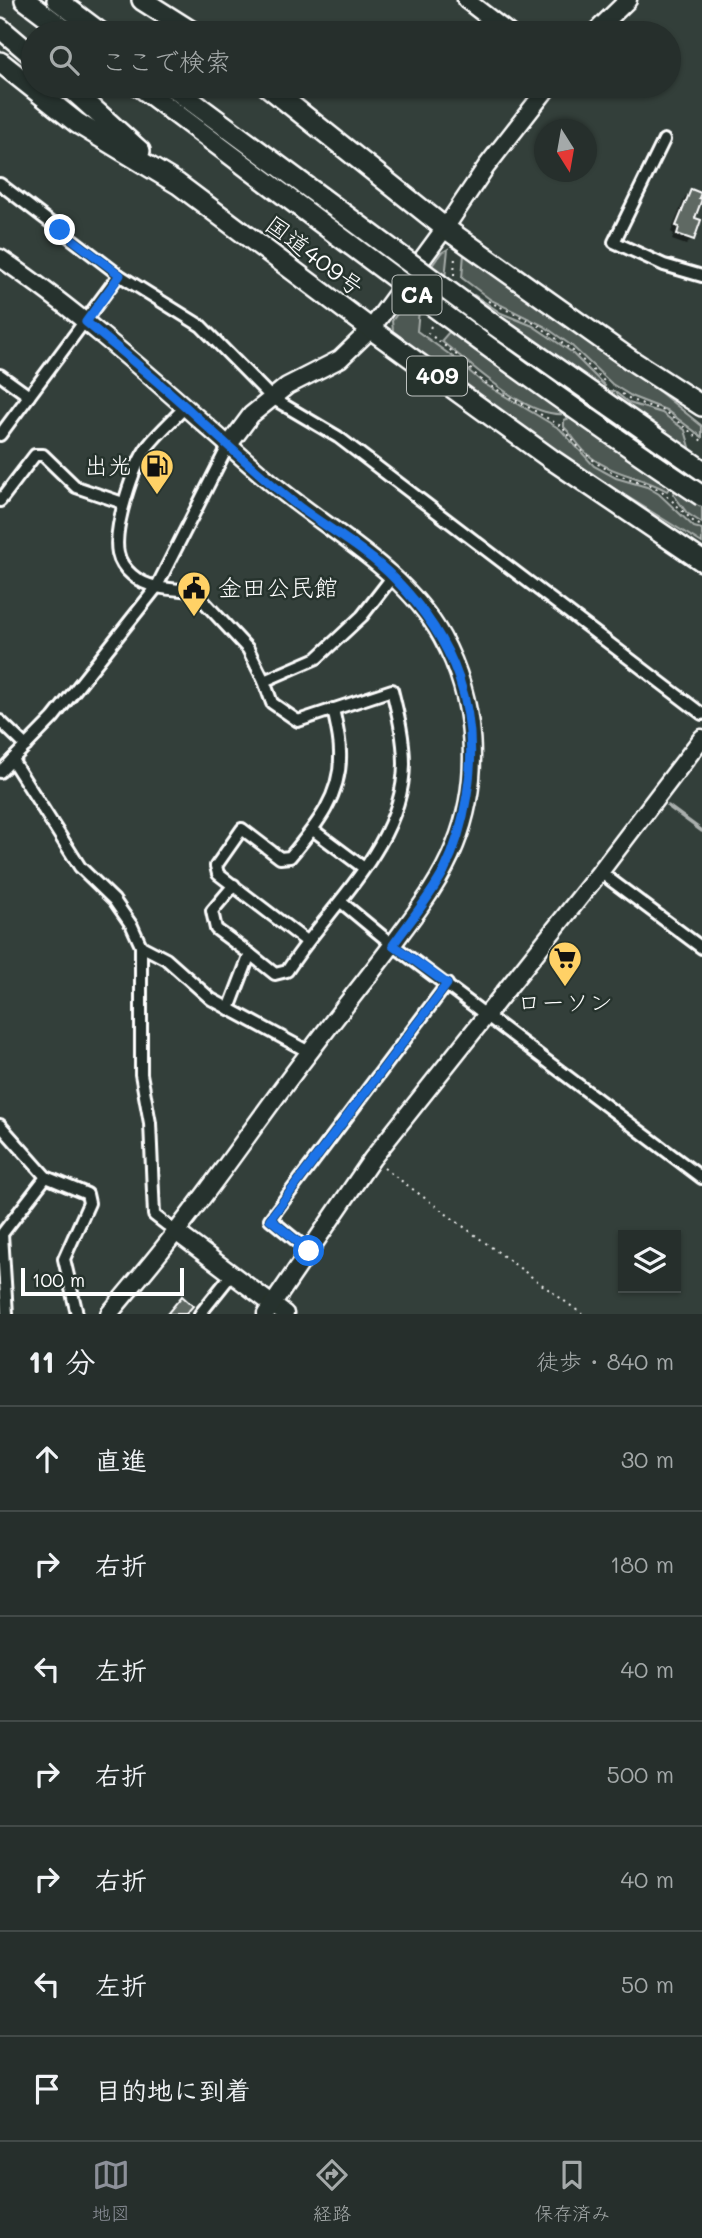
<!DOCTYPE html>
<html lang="ja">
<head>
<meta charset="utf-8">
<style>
  body { margin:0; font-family:Mali,"Klee One",sans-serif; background:#2e3734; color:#f1f3f6 }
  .controls { position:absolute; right:21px; bottom:21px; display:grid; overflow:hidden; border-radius:0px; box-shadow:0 2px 5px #0004 }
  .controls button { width:63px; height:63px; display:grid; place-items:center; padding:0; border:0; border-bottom:2px solid #424a48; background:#262f2c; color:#f1f3f6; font:35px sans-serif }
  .compass { position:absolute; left:534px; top:119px; width:63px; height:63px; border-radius:50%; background:#262f2c; box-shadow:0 2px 5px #0004; rotate:169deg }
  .scale { position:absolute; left:21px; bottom:18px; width:163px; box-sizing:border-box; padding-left:7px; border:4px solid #fff; border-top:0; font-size:19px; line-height:24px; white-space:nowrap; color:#fff; -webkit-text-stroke:5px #26332d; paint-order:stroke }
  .stop { position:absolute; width:21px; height:21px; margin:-16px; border:5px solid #1a73e8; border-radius:50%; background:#fff }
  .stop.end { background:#1a73e8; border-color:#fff; box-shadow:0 2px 7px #0008 }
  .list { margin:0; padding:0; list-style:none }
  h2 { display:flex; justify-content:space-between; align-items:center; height:91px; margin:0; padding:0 28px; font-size:30px }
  h2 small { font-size:23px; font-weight:400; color:#a4a9a9 }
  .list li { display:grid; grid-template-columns:46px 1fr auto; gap:21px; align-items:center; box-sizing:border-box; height:105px; padding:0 28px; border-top:2px solid #424a48 }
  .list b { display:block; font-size:26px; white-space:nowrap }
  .list em { font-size:23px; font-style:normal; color:#a4a9a9 }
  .icon { flex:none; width:38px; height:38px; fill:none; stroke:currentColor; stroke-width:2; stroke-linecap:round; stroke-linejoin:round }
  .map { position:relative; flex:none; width:702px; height:1314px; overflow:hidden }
  .search { position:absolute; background:#262f2c; box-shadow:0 2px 5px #0004; left:21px; right:21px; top:21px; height:77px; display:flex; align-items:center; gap:18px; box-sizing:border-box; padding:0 24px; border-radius:38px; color:#a4a9a9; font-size:26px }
  .sheet { height:826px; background:#262f2c }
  nav { display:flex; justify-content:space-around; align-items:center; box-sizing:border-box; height:98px; border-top:2px solid #424a48; background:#262f2c; font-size:19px; color:#a4a9a9 }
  nav a { display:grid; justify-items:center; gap:4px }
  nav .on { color:#8c9099 }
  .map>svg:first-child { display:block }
</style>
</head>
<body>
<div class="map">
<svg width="702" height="1314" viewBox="0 0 702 1314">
  <rect width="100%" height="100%" fill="#333f3a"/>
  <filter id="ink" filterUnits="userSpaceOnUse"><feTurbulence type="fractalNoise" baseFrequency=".0143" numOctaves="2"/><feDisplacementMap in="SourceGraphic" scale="14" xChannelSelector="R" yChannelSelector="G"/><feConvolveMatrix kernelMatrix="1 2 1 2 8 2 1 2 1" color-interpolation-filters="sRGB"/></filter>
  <g filter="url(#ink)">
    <g fill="#4d5853" stroke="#a6aca9" stroke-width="2">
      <path d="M448 249 445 278 431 267 441 253Z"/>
      <path d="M468 252 661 393 702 426V437L666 410 633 397 612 384 572 346 544 326 491 300 462 278 464 254Z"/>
      <path d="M474 295 501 313 533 326 570 351 605 386 600 390 471 297Z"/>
      <path d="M407 300 419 310 417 331 453 357 483 383 560 429 594 466 616 478 647 487 659 494 694 527 702 529V543L563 457 491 406 393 331 392 321Z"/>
      <path d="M449 332 564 414C525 418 471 363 441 341Z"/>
      <path d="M610 391H614L629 403 662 413 685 430 692 454 606 394Z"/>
      <path d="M570 418 670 487 667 491C641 476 609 474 586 453 578 445 572 435 564 427V420Z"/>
      <path d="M675 490 702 507V523L687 513 673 494Z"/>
    </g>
    <path fill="#0007" d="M692 191V239L686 245 672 240 674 234 671 232 685 197Z"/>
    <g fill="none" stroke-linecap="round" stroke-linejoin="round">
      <path stroke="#abb0ae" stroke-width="3.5" d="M668 806 702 831"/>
    </g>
    <g fill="#5f6964" stroke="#fff" stroke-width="2">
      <path d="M691 189 701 193 699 198 702 199 695 218 701 220 694 240 677 234 679 227 676 226Z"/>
      <path d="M182 1296 193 1306 186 1314H167Z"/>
    </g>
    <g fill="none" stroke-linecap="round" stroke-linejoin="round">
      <g stroke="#fff" stroke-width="16">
        <g id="street">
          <path d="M664 140 614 242 664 265 702 276"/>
          <path d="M0 184 119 275 201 326 272 398 338 437 702 714"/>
          <path d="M0 375 29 396"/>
          <path d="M185 407C173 420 159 432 148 446 133 466 113 529 118 553 120 563 125 569 132 575 149 590 173 589 194 591L248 649 264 681 272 703 298 721 392 690C398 714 404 738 404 764 403 846 328 907 287 971L275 974 250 954"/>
          <path d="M0 435 119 275"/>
          <path d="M0 501 35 455H43L76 487 123 503"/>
          <path d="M264 681 317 658 362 616 393 576"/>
          <path d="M0 721 26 746"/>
          <path d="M12 760 80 867 114 900 132 926 141 946V1074L150 1123 154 1215 176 1232"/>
          <path d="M0 772 53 718 156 588 228 446"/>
          <path d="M313 830 364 868"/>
          <path d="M600 872 702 948"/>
          <path d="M341 902 393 945 702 1178"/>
          <path d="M306 941 218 874 216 866 242 829 280 858 290 857C316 826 342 795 340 752 340 738 336 723 333 709"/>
          <path d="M141 946 166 959 211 999 309 1052"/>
          <path d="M229 1009 250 954 216 929 212 911 234 885"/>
          <path d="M0 1125 46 1177 87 1194 89 1203 64 1259 77 1314"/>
          <path d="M309 1251 270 1219 447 984"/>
          <path d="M7 1314 2 1234 46 1177"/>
          <path d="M200 1314 232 1274"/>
        </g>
      </g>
      <g stroke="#fff" stroke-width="21">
        <g id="secondary">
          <path d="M466 0 509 33"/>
          <path d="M594 33 628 0"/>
          <path d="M0 258C96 323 180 404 267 479 326 530 403 567 442 637 476 699 482 778 455 845 442 878 422 905 401 933 372 973 341 1010 312 1049 265 1109 223 1173 175 1233 154 1261 131 1287 109 1314"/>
          <path d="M228 446 251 415 287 386 340 359 371 329 445 228 486 167 549 86"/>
          <path d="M176 1232 285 1314"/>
          <path d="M266 1314 372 1159 600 872 702 738"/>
        </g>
      </g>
      <g stroke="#fff" stroke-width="24">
        <g id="highway">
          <path d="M25 0 69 33"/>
          <path d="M57 0 101 33"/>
          <path d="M142 0 194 33"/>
          <path d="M0 28 33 56"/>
          <path d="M0 62 77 123 178 184 371 329 551 459 702 561"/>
          <path d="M68 86 140 151"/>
          <path d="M267 86 445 228 631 360 702 406"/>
        </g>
      </g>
      <g stroke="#fff" stroke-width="2" stroke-dasharray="2 5" stroke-linecap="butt">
        <path d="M454 275 455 256"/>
        <path d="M488 301 538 325 573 351 606 383"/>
        <path d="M431 326 428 333 458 356 482 381 561 426 581 450 598 464 615 474 650 485 663 492 695 523 702 526"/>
        <path d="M622 394 634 401 664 411 702 441"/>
        <path d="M384 1168 582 1314"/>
      </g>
      <use href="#street" stroke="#26332d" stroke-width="10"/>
      <use href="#secondary" stroke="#26332d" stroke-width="16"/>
      <use href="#highway" stroke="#26332d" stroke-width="19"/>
      <g stroke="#fff" stroke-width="24" stroke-linecap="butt">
        <g id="highway-bridge">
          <path d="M139 86C325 225 508 367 702 496"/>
          <path d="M171 86 490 322 702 470"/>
        </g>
      </g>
      <use href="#highway-bridge" stroke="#26332d" stroke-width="19"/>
    </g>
  </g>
  <g fill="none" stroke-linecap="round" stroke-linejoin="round" filter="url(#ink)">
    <path stroke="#1a73e8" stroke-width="9" d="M60 230 120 275 86 322C120 350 154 378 187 408 223 441 259 475 298 506 330 530 367 550 395 579 455 640 481 710 467 795 463 821 456 847 444 871 430 897 410 921 393 945L447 984 270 1219 309 1251"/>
  </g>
  <defs>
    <g id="fuel-pin" transform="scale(1.75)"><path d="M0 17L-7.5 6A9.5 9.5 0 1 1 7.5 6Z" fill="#ffd166" stroke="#26332d"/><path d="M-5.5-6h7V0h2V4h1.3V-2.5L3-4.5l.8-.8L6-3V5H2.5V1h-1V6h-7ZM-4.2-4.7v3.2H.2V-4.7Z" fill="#111"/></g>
    <g id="civic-pin" transform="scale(1.75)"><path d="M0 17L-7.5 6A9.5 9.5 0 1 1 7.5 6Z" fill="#ffd166" stroke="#26332d"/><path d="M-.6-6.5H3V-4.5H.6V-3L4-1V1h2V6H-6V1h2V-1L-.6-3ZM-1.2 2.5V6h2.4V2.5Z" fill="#111"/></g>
    <g id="supermarket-pin" transform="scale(1.75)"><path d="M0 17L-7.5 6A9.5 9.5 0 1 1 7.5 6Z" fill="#ffd166" stroke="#26332d"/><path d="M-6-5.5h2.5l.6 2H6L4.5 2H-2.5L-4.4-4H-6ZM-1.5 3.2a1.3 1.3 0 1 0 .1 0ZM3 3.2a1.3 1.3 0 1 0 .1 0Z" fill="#111"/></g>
  </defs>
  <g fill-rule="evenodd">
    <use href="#fuel-pin" x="157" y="466"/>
    <use href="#civic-pin" x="194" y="588"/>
    <use href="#supermarket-pin" x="565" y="958"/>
  </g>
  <g text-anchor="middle" stroke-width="5" stroke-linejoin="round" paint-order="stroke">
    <g fill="#26332d" stroke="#bec2c0" stroke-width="2">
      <rect x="392.5" y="275.5" width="49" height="39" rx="5"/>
      <rect x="407" y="356.5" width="60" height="39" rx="5"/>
    </g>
    <g font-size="23" font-weight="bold" fill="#fff">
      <text x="417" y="303">CA</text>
      <text x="437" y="384">409</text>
    </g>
    <g font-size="24" fill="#fff" stroke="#26332d">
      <text transform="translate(314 256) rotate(37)" y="8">国道409号</text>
    </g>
    <g font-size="24" fill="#fff" stroke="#26332d" text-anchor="end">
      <text x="132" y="474">出光</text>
      <text x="218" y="596" text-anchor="start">金田公民館</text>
      <text x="565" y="1011" text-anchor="middle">ローソン</text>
    </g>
  </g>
</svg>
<div class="controls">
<button><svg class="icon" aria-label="layers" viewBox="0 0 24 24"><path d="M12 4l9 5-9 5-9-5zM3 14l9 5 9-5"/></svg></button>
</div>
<svg class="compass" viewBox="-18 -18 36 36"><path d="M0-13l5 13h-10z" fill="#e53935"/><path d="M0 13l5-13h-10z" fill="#a4a9a9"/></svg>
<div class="scale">100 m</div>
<div class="stop" style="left:309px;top:1251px"></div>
<div class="stop end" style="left:60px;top:230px"></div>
<div class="search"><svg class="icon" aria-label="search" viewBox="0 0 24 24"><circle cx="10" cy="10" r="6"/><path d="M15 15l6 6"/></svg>ここで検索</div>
</div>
<section class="sheet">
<h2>11 分<small>徒歩 · 840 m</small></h2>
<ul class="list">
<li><svg class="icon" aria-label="ahead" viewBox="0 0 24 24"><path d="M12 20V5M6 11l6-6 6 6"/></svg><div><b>直進</b></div><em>30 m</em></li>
<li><svg class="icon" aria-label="right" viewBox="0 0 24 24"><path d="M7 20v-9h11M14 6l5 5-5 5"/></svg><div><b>右折</b></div><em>180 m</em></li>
<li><svg class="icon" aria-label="left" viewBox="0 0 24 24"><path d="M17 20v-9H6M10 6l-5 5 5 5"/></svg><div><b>左折</b></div><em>40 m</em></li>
<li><svg class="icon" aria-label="right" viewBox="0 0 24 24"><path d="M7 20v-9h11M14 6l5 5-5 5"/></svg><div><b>右折</b></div><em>500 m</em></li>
<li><svg class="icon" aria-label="right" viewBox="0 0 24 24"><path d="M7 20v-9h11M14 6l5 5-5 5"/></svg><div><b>右折</b></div><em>40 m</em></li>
<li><svg class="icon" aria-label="left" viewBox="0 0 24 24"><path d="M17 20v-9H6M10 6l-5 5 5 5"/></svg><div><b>左折</b></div><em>50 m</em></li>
<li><svg class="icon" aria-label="arrive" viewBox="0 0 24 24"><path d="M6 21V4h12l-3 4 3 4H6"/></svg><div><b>目的地に到着</b></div></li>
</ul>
</section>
<nav>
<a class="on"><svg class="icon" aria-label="map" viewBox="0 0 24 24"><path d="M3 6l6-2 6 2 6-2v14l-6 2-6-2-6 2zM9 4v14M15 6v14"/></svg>地図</a>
<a><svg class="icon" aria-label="directions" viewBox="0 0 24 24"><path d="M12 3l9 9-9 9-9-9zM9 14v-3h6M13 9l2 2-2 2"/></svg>経路</a>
<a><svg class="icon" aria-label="saved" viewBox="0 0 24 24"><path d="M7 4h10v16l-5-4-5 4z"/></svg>保存済み</a>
</nav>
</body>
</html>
